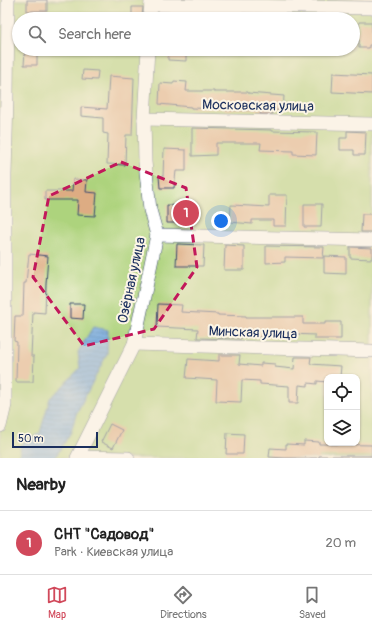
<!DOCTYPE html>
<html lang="en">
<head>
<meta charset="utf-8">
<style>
  body { margin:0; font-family:Pangolin,sans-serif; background:#f2f2f2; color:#222 }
  .controls { position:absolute; right:12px; bottom:12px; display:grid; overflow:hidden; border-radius:8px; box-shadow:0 1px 3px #0004 }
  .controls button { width:36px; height:36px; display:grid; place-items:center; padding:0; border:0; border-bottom:1px solid #e0e0e0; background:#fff; color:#222; font:20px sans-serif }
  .scale { position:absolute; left:12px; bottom:10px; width:86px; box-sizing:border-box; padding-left:4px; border:2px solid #1b2f5e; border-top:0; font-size:11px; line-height:14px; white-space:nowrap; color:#1b2f5e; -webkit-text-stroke:3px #fcf5e5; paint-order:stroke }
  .you { position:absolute; left:221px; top:221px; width:14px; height:14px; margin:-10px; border:3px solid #fff; border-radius:50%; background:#1a73e8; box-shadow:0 0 0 6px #1a73e833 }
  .badge { display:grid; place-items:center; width:26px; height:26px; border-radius:50%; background:#d1495b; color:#fff; font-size:13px; font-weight:700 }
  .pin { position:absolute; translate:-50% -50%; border:2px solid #fff; box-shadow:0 1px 4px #0006 }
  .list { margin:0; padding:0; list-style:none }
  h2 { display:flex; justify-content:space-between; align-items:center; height:52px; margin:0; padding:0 16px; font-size:17px }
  h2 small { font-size:13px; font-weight:400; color:#767676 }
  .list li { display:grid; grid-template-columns:26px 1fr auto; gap:12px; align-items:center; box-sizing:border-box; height:64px; padding:0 16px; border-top:1px solid #e0e0e0 }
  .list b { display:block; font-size:15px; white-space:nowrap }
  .list p { margin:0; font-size:13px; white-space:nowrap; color:#767676 }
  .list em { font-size:13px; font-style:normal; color:#767676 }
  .icon { flex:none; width:22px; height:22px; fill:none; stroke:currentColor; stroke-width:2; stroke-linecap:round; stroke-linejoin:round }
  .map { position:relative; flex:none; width:372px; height:458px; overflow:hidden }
  .search { position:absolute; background:#fff; box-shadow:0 1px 3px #0004; left:12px; right:12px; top:12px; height:44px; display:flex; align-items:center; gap:10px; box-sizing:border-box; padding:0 14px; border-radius:22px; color:#767676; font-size:15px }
  .sheet { height:116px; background:#fff }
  nav { display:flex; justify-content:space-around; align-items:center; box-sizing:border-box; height:56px; border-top:1px solid #e0e0e0; background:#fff; font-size:11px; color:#767676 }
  nav a { display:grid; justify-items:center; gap:2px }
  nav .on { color:#d1495b }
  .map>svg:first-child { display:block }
</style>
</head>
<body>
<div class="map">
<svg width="372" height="458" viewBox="0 0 372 458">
  <defs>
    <pattern id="water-rules" width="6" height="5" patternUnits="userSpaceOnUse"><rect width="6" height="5" fill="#6fa6dd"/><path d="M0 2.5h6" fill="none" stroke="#5a88b6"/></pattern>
  </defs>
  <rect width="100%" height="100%" fill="#fcf5e5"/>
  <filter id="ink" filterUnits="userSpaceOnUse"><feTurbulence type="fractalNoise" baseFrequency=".025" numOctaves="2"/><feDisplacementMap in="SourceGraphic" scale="8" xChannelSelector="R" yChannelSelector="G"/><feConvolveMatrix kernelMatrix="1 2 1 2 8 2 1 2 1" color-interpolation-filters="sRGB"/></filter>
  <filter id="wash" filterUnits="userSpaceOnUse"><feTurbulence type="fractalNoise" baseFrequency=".012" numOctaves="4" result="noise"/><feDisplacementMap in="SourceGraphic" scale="16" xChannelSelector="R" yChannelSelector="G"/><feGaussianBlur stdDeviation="0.9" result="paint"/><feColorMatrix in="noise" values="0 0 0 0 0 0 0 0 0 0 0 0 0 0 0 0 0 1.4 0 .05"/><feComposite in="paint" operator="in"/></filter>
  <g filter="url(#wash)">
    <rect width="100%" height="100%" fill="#f7ead3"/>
    <path fill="#add37d" stroke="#64816e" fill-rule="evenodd" d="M0 0H372V458H0ZM19 19H353V49H19ZM327 377H357V443H327Z"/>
    <path fill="url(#water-rules)" stroke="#456a9e" d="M93 327 108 330 107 354 76 414 71 432 55 458H19L21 444 40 433 50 398 62 387 80 368 78 352Z"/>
    <g id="blocks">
      <g fill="#ddac83">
        <rect x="27" y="0" width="20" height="11"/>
        <path d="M132 7H143L142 16H132Z"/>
        <path d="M359 22H372V45H369V48H359V40H357V31H359Z"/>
        <path d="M168 49H186V61L168 60Z"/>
        <path d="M25 51 37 52V65H24Z"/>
        <path d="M83 70 98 71 97 80 82 79Z"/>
        <path d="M333 73 372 75V94L332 92Z"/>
        <path d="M109 76 134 78 132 135H126L125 165 107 164 108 134 103 133V118L81 116V107L107 109Z"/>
        <path d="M174 81 187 82 186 91H214V92H248V93L284 96 283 110H273V114H260L261 110H225V109L191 108V107L159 104 160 83 173 84Z"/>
        <path d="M192 128 271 130V131L317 132 316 155 293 154V151L260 150 261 143H216V155L192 156Z"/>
        <path d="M347 131 366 132 365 155H354V150H340V138H347Z"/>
        <path d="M164 149 186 150V171H176L174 188H160L159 176H163Z"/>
        <path d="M73 179 87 180 86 192 97 193 95 216 77 215 78 200H45V191H72Z"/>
        <path d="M269 195H287L286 226H273V220H252V224L230 222 231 205 269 207Z"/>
        <path d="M304 204H322L321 227H304Z"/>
        <path d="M167 205 182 206V223H167Z"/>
        <path d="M362 214H372V232H361Z"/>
        <path d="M177 244 204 245 203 266H176Z"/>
        <path d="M225 245 244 246V270H224Z"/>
        <path d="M266 246 324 247 323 258 285 257V262L266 263Z"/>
        <path d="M350 247 372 248V259L350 258Z"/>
        <path d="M29 254 48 256 46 284 45 313 33 312 31 356H34L33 382H16L17 342 14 341 15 316H23L24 283H26Z"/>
        <path d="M324 256 346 257V274L324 273Z"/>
        <path d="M70 304H84L83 319 70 318Z"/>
        <path d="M158 304 182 305 181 312 218 314V315L246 316V317H303V324H325V322H341V339H315V335L290 334V332H271V337H241V339L197 338 198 329 157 327Z"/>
        <path d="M219 355H240L239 364 261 366V363L275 364V367L294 369 295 357H311L310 364 341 366 340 377H327V382L317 381V384L308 383V386L299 385 298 403H289V386L260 384V381L242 380 241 402 216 401 217 380 186 378 188 359 219 361Z"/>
        <path d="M110 424 122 430 113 448 101 442Z"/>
        <path d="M227 433 244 434 243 454H226Z"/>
        <path d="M304 441 319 442V444L372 445V456H319V458H285L269 457 270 448 286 449V444L304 445Z"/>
      </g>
    </g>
  </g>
  <g filter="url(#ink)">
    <use href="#blocks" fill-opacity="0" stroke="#3c4b70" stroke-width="1"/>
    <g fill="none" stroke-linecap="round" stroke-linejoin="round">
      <g stroke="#3c4b70" stroke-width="14">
        <g id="minor">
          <path d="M151 5 372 8"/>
          <path d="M150 19 151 0"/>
          <path d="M144 119 372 124"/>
          <path d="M157 235 372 240"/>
          <path d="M134 344 372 351"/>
          <path d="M0 426 5 405V175L7 96 8 0"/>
          <path d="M78 457 128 458"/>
          <path d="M77 458 134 344 157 235 150 210 145 162 144 119 148 49"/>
        </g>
      </g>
      <use href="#minor" stroke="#fff" stroke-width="13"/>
    </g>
  </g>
  <path d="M0 0H372V458H0ZM121 162 186 188 197 267 154 329 84 346 33 277 49 196Z" fill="#f7ead3" fill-opacity=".55" fill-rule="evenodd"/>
  <path fill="none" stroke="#c2185b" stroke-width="3" stroke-dasharray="8 5" stroke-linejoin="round" d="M121 162 186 188 197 267 154 329 84 346 33 277 49 196Z"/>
  <g text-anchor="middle" stroke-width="4" stroke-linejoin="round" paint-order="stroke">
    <g font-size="14" fill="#1b2f5e" stroke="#fcf5e5">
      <text transform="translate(258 105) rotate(1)" y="5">Московская улица</text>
      <text transform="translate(131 280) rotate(-78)" y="5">Озёрная улица</text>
      <text transform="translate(253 332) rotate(2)" y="5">Минская улица</text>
    </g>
  </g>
</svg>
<div class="controls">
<button><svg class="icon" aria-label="locate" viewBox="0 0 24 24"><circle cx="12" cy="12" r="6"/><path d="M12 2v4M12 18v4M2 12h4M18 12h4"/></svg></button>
<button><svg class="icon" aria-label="layers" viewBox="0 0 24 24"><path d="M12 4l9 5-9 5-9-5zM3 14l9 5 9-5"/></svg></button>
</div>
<div class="scale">50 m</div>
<div class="you"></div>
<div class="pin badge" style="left:186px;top:213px">1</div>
<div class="search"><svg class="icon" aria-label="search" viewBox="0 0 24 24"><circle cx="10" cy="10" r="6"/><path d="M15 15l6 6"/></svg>Search here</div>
</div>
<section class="sheet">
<h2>Nearby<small></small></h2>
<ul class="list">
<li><span class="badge">1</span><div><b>СНТ &quot;Садовод&quot;</b><p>Park · Киевская улица</p></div><em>20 m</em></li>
</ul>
</section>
<nav>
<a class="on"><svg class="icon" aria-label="map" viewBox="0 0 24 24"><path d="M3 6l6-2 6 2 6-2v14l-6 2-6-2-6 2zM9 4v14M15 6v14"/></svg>Map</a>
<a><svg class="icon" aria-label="directions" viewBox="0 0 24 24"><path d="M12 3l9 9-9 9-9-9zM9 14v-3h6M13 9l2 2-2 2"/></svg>Directions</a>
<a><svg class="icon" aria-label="saved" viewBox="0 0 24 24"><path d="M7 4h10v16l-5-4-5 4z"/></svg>Saved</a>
</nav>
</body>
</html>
